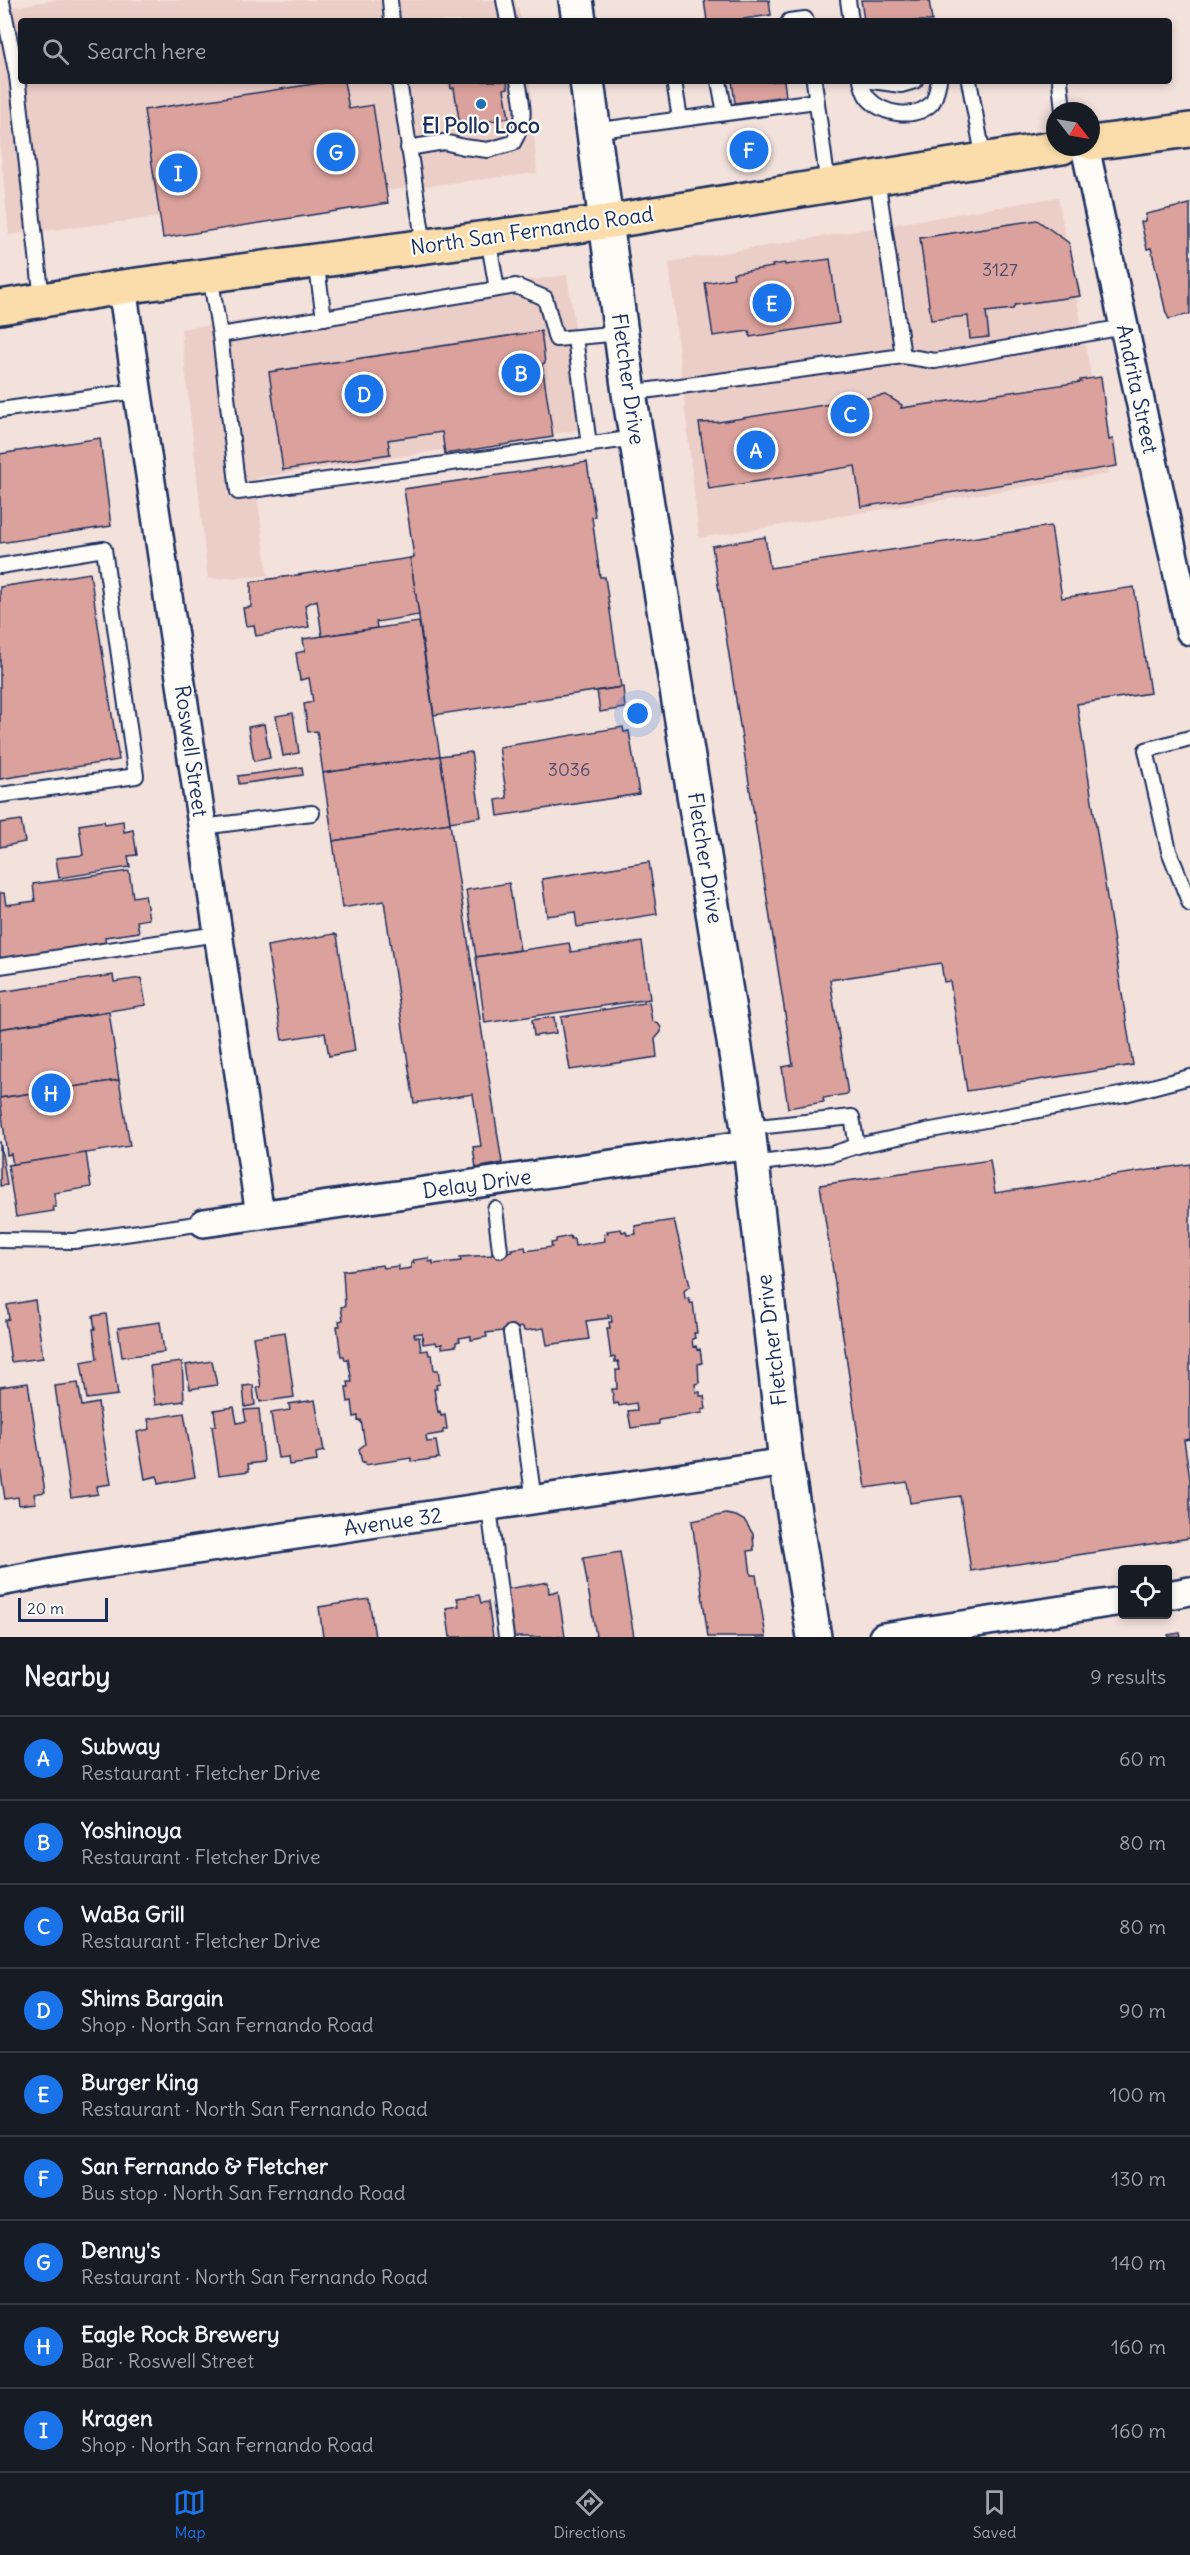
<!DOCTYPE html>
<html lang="en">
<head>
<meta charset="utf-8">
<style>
  body { margin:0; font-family:Delius,sans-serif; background:#242831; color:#f1f3f6 }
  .controls { position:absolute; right:18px; bottom:18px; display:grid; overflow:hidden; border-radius:6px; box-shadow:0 3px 9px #0003 }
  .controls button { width:54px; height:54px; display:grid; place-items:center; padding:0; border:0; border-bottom:2px solid #363941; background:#171b24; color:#f1f3f6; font:30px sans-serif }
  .compass { position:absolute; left:1046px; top:102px; width:54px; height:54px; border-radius:50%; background:#171b24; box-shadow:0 3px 9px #0003; rotate:121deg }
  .scale { position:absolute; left:18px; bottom:15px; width:90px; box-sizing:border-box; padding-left:6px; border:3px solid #1b2f5e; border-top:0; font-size:16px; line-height:21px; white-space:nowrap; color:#1b2f5e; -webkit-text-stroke:4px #fdfcf7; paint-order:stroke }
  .you { position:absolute; left:638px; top:714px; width:21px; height:21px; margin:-15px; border:4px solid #fff; border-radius:50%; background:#1a73e8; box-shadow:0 0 0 9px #1a73e833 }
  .badge { display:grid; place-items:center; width:39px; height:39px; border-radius:50%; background:#1a73e8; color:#fff; font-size:20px; font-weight:700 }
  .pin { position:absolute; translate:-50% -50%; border:3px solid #fff; box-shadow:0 2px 6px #0006 }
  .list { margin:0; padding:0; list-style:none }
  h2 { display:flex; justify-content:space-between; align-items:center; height:78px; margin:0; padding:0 24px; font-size:26px }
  h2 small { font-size:20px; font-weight:400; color:#9ea1a6 }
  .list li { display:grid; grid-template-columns:39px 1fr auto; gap:18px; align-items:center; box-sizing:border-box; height:84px; padding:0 24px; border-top:2px solid #363941 }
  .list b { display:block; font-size:22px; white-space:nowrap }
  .list p { margin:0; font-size:20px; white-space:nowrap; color:#9ea1a6 }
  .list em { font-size:20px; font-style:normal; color:#9ea1a6 }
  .icon { flex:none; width:33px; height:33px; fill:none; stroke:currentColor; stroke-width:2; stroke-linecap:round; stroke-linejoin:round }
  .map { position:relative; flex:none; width:1190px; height:1637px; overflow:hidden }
  .search { position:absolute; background:#171b24; box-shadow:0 3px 9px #0003; left:18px; right:18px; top:18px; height:66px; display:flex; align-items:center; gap:15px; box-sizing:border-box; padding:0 21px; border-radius:6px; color:#9ea1a6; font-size:22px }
  .sheet { height:834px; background:#171b24 }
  nav { display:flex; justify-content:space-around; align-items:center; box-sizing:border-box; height:84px; border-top:2px solid #363941; background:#171b24; font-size:16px; color:#9ea1a6 }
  nav a { display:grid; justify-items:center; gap:3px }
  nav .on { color:#1a73e8 }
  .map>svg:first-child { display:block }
</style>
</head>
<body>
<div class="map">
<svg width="1190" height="1637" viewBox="0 0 1190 1637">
  <rect width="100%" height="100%" fill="#f3e1dc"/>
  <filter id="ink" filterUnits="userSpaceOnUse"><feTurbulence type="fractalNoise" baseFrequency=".0167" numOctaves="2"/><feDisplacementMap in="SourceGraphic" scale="12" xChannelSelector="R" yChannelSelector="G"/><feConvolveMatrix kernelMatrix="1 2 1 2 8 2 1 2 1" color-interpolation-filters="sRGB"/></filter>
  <g filter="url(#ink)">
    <g fill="#eccec9">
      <path d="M56 0H515L522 21H21V81H530L537 173 9 235 0 147V9Z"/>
      <path d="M1058 197 1109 474 699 538 669 262Z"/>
      <path d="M567 275 591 428 255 478 268 576 208 579 181 329Z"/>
    </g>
    <g fill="#dba19c" stroke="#1b2f5e" stroke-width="1.5">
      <path d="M704 0H769L771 15 730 21H707Z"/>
      <path d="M861 0H929L932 21H864Z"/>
      <path d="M333 81H344L349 109 373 105 388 203 163 238 144 110Z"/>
      <path d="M450 81H507L508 88 504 89 509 118 460 126 454 88 451 89Z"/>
      <path d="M732 81H784L786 96 735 103Z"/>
      <path d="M1190 204V314L1169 319 1166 313 1151 248 1147 249 1141 222 1145 221 1146 214Z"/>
      <path d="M1037 220 1069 243 1080 296 1015 305 1013 309 986 312 989 337 970 339 968 316 931 320 920 238Z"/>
      <path d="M830 259 839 323 750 337 749 331 713 336 705 283 734 278 733 273 773 267 772 265 785 263V265Z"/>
      <path d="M541 331 545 363 542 364 553 437 445 454 442 432 388 440 390 454 283 470 269 372Z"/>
      <path d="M1101 377 1109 440 1113 439 1117 466 861 507 855 466 709 489 699 423 718 422 886 395 902 405 901 408 1081 382 1080 380Z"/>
      <path d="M100 438 111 526 0 543V454Z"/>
      <path d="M587 462 595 516 592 517 600 577H605L621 687 434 715 410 558 414 557 404 489Z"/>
      <path d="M1051 526 1062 598 1134 587 1150 693 1077 704 1133 1065 967 1091 950 981 944 982 941 963 830 980 848 1094 823 1098 824 1102 788 1108 782 1067 793 1065 712 546 765 537 770 568Z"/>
      <path d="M410 558 419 615 376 622 377 628 322 636 317 600 305 605 309 627 256 636 254 625 246 626 243 608 251 607V582Z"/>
      <path d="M90 573 119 760 0 779V587Z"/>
      <path d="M419 622 440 756 323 773 317 731 308 732 304 704 313 702 309 678 300 680 296 653 305 651 303 639Z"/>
      <path d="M623 687 625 708 600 712 597 691Z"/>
      <path d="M293 713 299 753 283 756 276 716Z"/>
      <path d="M264 724 270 758 254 761 248 727Z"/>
      <path d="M623 727 624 732 629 731 639 794 498 816 496 800 507 798 499 747Z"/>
      <path d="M471 752 481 817 450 822 440 756Z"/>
      <path d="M440 756 450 823 333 841 323 773Z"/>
      <path d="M302 767 303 775 239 784 238 776Z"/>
      <path d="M21 820 25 842 0 847V823Z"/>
      <path d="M104 821 105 824 123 821 124 832 133 830 137 855 128 856 130 867 59 878 56 858 83 855 79 825Z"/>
      <path d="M450 823 502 1163 476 1168 473 1147 481 1146 473 1094 414 1103 384 901 342 908 333 841Z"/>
      <path d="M649 862 657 914 577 927 575 912 547 916 542 879Z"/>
      <path d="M129 871 133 897 145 895 149 919 137 921 139 932 105 937 106 946 0 960V893H4L6 905 35 901 33 884Z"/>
      <path d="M509 883 520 950 476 957 466 890Z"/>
      <path d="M334 934 337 935 355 1051 329 1056 325 1033 282 1040 267 946Z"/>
      <path d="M642 942 650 999 485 1023 476 957 569 943 571 952Z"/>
      <path d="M113 975 114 982 141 978 146 1005 0 1029V992Z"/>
      <path d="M649 1002 652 1021 658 1023 661 1028V1032L655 1039 657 1057 570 1070 561 1017Z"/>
      <path d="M109 1012 119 1080 0 1098V1029Z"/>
      <path d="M554 1017 556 1033 534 1036 532 1020Z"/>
      <path d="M119 1080 130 1146 13 1165 11 1154 7 1155 0 1098Z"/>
      <path d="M0 1141 7 1185 0 1186Z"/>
      <path d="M86 1153 91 1187 54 1193 56 1207H53L54 1211 16 1217 8 1165Z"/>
      <path d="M990 1160 995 1193 1190 1164V1439L1184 1440 1190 1479V1538L971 1571 960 1496 910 1503 907 1482 866 1488 820 1185Z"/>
      <path d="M674 1220 690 1286 684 1291 685 1299 689 1298 690 1303H693L697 1333H694L695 1338 692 1339 693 1347 696 1346 697 1350 700 1349 702 1363 698 1364 699 1383 695 1384 696 1392H700V1396H704L706 1409 702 1410 703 1413 659 1420V1424L631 1428 628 1411 637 1410 636 1403 619 1406 618 1403 614 1404 612 1389H617L616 1370H620L618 1361 615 1362V1357L611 1358 607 1328H610L609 1322H612L611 1315H608L609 1318 586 1321 589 1339 547 1345 544 1328 524 1331 523 1327 517 1328V1333L504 1334 503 1331 486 1333 487 1337 471 1340V1336L459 1338 460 1341 456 1342V1346L442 1348V1344L437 1345 436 1342 423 1344 422 1333 414 1334 415 1337H419L421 1351 428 1350 429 1355H432L434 1370H438L440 1384 436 1385 437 1389H434L438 1412 440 1411 441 1416 445 1415 447 1429 443 1430V1433L426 1436 427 1442 436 1441 439 1458 411 1462V1458L365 1465V1462L362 1463 359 1449 365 1444 361 1420 358 1421V1416L354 1417 352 1401 348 1402 346 1387H349L348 1382H352L348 1359 345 1360 344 1356H341L337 1326H340L339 1321 343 1320 341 1307 345 1306 343 1271 382 1265 383 1268 398 1266V1270L411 1268V1263H414L413 1260 428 1258 429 1262 433 1261V1264L461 1261 460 1257 492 1255V1252L500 1250 506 1249 507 1252 512 1251 511 1249 525 1247 526 1251 552 1247 551 1243 556 1242V1239L570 1236 571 1239H574L575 1246 605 1241 604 1234 608 1233 607 1231 621 1229 622 1232 626 1231 627 1235 636 1234 635 1226Z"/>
      <path d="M35 1300 43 1358 11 1362 5 1320 9 1319 7 1305Z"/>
      <path d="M106 1314 118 1395 87 1399 81 1362 97 1359 93 1329H95L93 1316Z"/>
      <path d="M160 1322 164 1352 122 1357 118 1328Z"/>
      <path d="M285 1332 294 1397 260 1402 257 1387H261L253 1337Z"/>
      <path d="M212 1361 217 1385 190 1389 186 1365Z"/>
      <path d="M182 1362 184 1401 155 1405 150 1366Z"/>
      <path d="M28 1383 45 1492 34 1494 36 1503 19 1505 18 1497 5 1499 0 1467V1387Z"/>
      <path d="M78 1383 82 1406 98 1403 111 1484 97 1486 98 1494 71 1498 55 1386Z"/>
      <path d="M253 1385 255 1405 245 1407 243 1386Z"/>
      <path d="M315 1400 324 1451 316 1453 317 1461 289 1465 288 1457 278 1458 271 1413 290 1410 289 1404Z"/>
      <path d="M234 1407 237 1423 246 1421 244 1410 259 1409 264 1462 248 1464 249 1471 219 1475 212 1426 216 1425 214 1410Z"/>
      <path d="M184 1413 195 1477 158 1484 157 1476 145 1479 137 1432 150 1429 148 1419Z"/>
      <path d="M726 1514 736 1516 745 1521 753 1534 754 1550 748 1551 751 1575H756L766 1637H708L692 1521Z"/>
      <path d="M620 1552 634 1637H593L596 1636 583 1558Z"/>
      <path d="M548 1582 549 1593 558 1591 565 1637H514L506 1589Z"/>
      <path d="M479 1595 481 1603 488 1602 493 1637H450L446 1608 459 1606 457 1598Z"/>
      <path d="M369 1599 375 1637H323L319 1607Z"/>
      <path d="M1180 1633 1181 1637H1168V1635Z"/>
    </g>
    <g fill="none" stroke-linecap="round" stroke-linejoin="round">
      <g stroke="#1b2f5e" stroke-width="18">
        <g id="service">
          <path d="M390 0 392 21"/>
          <path d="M504 0 508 21"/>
          <path d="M848 0 851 21"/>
          <path d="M2 2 17 76H21"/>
          <path d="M789 21 805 19 806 21"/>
          <path d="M17 76 42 300"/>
          <path d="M399 81 424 246"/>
          <path d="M674 81 680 119"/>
          <path d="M719 81 725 113"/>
          <path d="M814 81 828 186"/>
          <path d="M861 81C863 87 864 94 868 98 883 115 915 120 932 103 936 98 937 88 939 81"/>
          <path d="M872 81 901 85 915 81"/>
          <path d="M969 81 984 160"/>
          <path d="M1060 81 1063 111"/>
          <path d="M593 131 816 101"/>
          <path d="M408 148 444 142 464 147 488 150 513 143C527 119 523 107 518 81"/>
          <path d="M877 178 903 356"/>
          <path d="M488 238 497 289"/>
          <path d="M316 261 324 318"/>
          <path d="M210 275 220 335"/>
          <path d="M621 333 556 339 545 298 516 286 220 335 238 492 636 438"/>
          <path d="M575 338 589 445"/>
          <path d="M629 393 903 356 935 361 1124 327"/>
          <path d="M0 410 137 391"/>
          <path d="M0 566 104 549 136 776 0 795"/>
          <path d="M1190 738 1146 750 1169 851 1190 904"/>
          <path d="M202 827 312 813"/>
          <path d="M0 966 218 934"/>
          <path d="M748 1128 852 1117 857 1146"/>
          <path d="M752 1164 832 1154 857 1146 926 1131 1125 1094 1190 1077"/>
          <path d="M495 1209 500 1250"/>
          <path d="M0 1240 74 1241 204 1223"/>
          <path d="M511 1333 534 1501"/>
          <path d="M489 1508 506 1637"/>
        </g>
      </g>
      <g stroke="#1b2f5e" stroke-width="32">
        <g id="minor">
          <path d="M1085 147 1190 631"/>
          <path d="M122 287 260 1215"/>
          <path d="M204 1223 750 1144"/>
          <path d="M0 1582 69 1569 786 1462"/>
          <path d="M1168 1595 1190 1591"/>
          <path d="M883 1637 1122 1601"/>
        </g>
      </g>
      <g stroke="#1b2f5e" stroke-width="38">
        <g id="secondary">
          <path d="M576 0 579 21"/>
          <path d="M587 81 629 393 748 1128 786 1462 814 1637"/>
        </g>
      </g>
      <g stroke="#1b2f5e" stroke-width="38">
        <g id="primary">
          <path d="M1091 143 1190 130"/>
          <path d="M0 307 122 287 606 222 1062 147"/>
        </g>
      </g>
      <use href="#service" stroke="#fdfcf7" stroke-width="14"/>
      <use href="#minor" stroke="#fdfcf7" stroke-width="27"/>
      <use href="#secondary" stroke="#fdfcf7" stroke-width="33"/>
      <use href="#primary" stroke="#fbddab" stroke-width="33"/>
    </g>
  </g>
  <circle fill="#1f6fb2" stroke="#fdfcf7" stroke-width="2" cx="481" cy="104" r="6"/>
  <g text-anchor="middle" stroke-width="4.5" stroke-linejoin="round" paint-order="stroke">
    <g font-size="18" fill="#4b4c6e">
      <text x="1000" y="276">3127</text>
      <text x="569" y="776">3036</text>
    </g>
    <g font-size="21" font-weight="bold" fill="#1b2f5e" stroke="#fdfcf7">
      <text x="481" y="133">El Pollo Loco</text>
    </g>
    <g font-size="21" fill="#1b2f5e" stroke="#fdfcf7">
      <text transform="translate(532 231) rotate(-8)" y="7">North San Fernando Road</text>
      <text transform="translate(628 379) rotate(82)" y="7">Fletcher Drive</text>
      <text transform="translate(1137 389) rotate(78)" y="7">Andrita Street</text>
      <text transform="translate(191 751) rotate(82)" y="7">Roswell Street</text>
      <text transform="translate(705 858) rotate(81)" y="7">Fletcher Drive</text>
      <text transform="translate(477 1184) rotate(-8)" y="7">Delay Drive</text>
      <text transform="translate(772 1340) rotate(-97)" y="7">Fletcher Drive</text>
      <text transform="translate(393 1522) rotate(-8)" y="7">Avenue 32</text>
    </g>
  </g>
</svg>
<div class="controls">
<button><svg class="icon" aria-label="locate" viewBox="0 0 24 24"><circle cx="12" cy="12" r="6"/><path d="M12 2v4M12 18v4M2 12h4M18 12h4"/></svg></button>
</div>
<svg class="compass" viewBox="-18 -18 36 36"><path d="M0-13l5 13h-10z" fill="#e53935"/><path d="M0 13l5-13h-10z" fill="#9ea1a6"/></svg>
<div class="scale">20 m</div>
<div class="you"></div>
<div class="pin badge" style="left:756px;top:450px">A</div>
<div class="pin badge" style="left:521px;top:373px">B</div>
<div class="pin badge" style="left:850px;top:414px">C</div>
<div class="pin badge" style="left:364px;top:394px">D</div>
<div class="pin badge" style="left:772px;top:303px">E</div>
<div class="pin badge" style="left:749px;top:150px">F</div>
<div class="pin badge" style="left:336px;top:152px">G</div>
<div class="pin badge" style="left:51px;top:1093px">H</div>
<div class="pin badge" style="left:178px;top:173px">I</div>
<div class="search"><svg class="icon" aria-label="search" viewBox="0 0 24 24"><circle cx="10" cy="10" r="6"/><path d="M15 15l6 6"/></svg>Search here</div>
</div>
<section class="sheet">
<h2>Nearby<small>9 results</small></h2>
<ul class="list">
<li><span class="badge">A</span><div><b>Subway</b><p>Restaurant · Fletcher Drive</p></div><em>60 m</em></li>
<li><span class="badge">B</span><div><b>Yoshinoya</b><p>Restaurant · Fletcher Drive</p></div><em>80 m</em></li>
<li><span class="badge">C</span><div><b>WaBa Grill</b><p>Restaurant · Fletcher Drive</p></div><em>80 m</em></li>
<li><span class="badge">D</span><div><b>Shims Bargain</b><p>Shop · North San Fernando Road</p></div><em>90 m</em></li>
<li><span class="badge">E</span><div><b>Burger King</b><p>Restaurant · North San Fernando Road</p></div><em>100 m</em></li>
<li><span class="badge">F</span><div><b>San Fernando &amp; Fletcher</b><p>Bus stop · North San Fernando Road</p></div><em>130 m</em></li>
<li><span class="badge">G</span><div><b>Denny's</b><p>Restaurant · North San Fernando Road</p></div><em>140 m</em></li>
<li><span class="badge">H</span><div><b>Eagle Rock Brewery</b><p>Bar · Roswell Street</p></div><em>160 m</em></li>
<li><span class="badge">I</span><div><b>Kragen</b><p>Shop · North San Fernando Road</p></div><em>160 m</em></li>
</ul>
</section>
<nav>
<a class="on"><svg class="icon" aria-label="map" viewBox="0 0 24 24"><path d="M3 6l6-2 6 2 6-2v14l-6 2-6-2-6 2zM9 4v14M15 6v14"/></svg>Map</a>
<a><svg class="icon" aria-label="directions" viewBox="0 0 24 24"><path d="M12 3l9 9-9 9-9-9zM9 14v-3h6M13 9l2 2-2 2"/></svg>Directions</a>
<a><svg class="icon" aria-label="saved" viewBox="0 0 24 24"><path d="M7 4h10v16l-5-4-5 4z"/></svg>Saved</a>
</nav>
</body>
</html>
